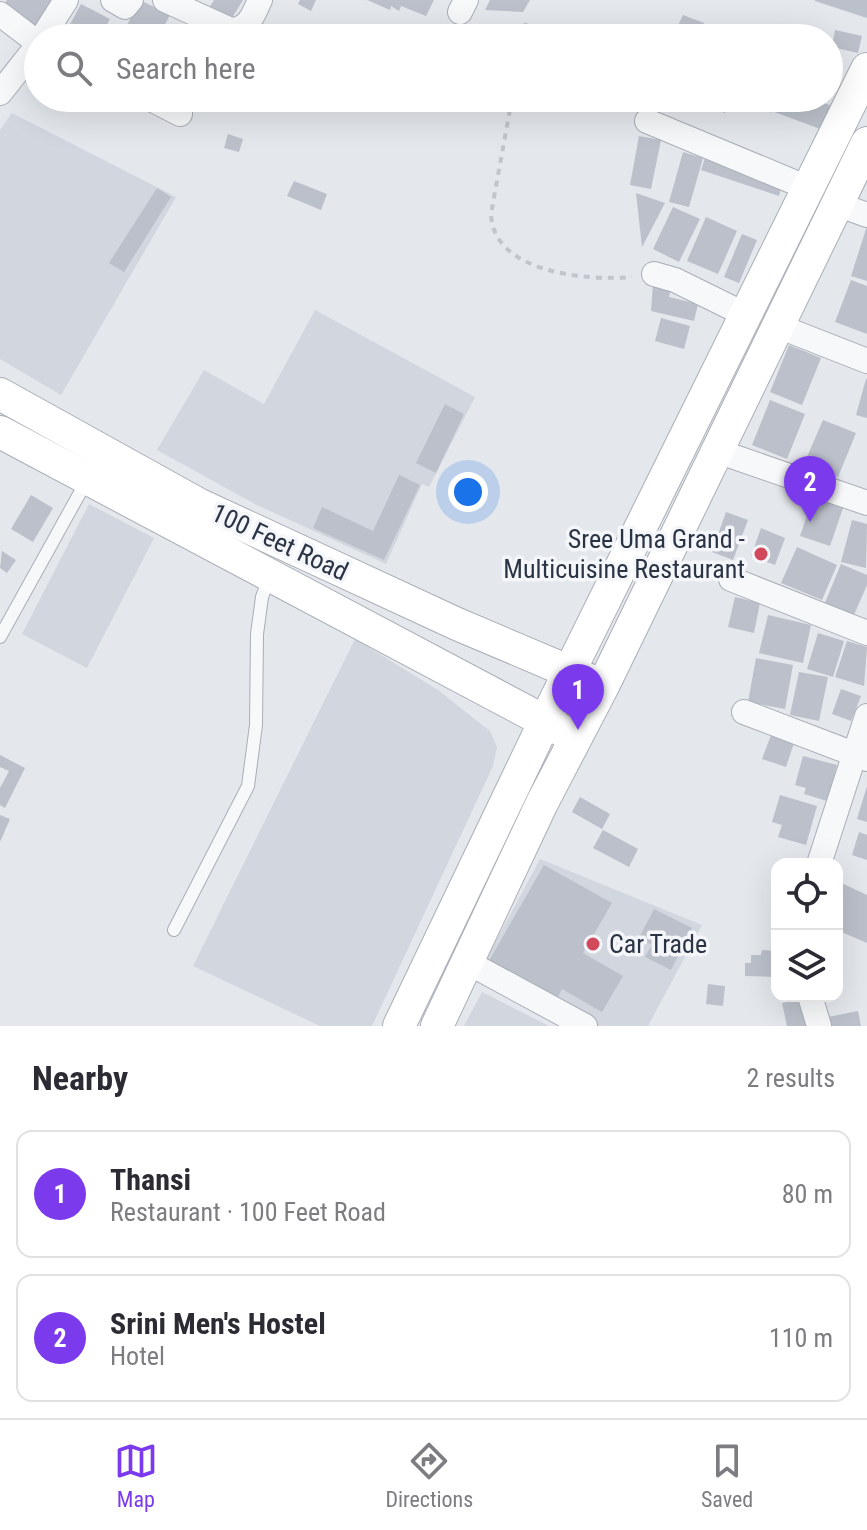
<!DOCTYPE html>
<html lang="en">
<head>
<meta charset="utf-8">
<style>
  body { margin:0; font-family:"Roboto Condensed",sans-serif; background:#f2f2f3; color:#2b2b33 }
  .controls { position:absolute; right:24px; bottom:24px; display:grid; overflow:hidden; border-radius:16px; box-shadow:0 8px 32px #0002 }
  .controls button { width:72px; height:72px; display:grid; place-items:center; padding:0; border:0; border-bottom:2px solid #e1e1e2; background:#fff; color:#2b2b33; font:40px sans-serif }
  .you { position:absolute; left:468px; top:492px; width:28px; height:28px; margin:-20px; border:6px solid #fff; border-radius:50%; background:#1a73e8; box-shadow:0 0 0 12px #1a73e833 }
  .badge { display:grid; place-items:center; width:52px; height:52px; border-radius:50%; background:#7c3aed; color:#fff; font-size:26px; font-weight:700 }
  .pin { position:absolute; translate:-50% -66px; filter:drop-shadow(0 2px 4px #0008) }
  .pin::after { content:''; position:absolute; top:42px; width:28px; height:24px; background:inherit; clip-path:polygon(0 0,100% 0,50% 100%) }
  .list { margin:0; padding:0; list-style:none }
  h2 { display:flex; justify-content:space-between; align-items:center; height:104px; margin:0; padding:0 32px; font-size:34px }
  h2 small { font-size:26px; font-weight:400; color:#7c7c81 }
  .list li { display:grid; grid-template-columns:52px 1fr auto; gap:24px; align-items:center; box-sizing:border-box; height:128px; margin:0 16px 16px; padding:0 16px; border:2px solid #e1e1e2; border-radius:16px }
  .list b { display:block; font-size:30px; white-space:nowrap }
  .list p { margin:0; font-size:26px; white-space:nowrap; color:#7c7c81 }
  .list em { font-size:26px; font-style:normal; color:#7c7c81 }
  .icon { flex:none; width:44px; height:44px; fill:none; stroke:currentColor; stroke-width:2; stroke-linecap:round; stroke-linejoin:round }
  .map { position:relative; flex:none; width:867px; height:1026px; overflow:hidden }
  .search { position:absolute; background:#fff; box-shadow:0 8px 32px #0002; left:24px; right:24px; top:24px; height:88px; display:flex; align-items:center; gap:20px; box-sizing:border-box; padding:0 28px; border-radius:44px; color:#7c7c81; font-size:30px }
  .sheet { height:392px; background:#fff }
  nav { display:flex; justify-content:space-around; align-items:center; box-sizing:border-box; height:112px; border-top:2px solid #e1e1e2; background:#fff; font-size:22px; color:#7c7c81 }
  nav a { display:grid; justify-items:center; gap:4px }
  nav .on { color:#7c3aed }
  .map>svg:first-child { display:block }
</style>
</head>
<body>
<div class="map">
<svg width="867" height="1026" viewBox="0 0 867 1026">
  <rect width="100%" height="100%" fill="#e4e7ec"/>
  <g fill="#d2d6de">
    <path d="M12 113 176 197 61 395 0 359V130Z"/>
    <path d="M315 310 475 397 429 487 422 484 386 564 255 504 157 450 204 370 264 404Z"/>
    <path d="M89 504 154 538 87 668 22 634Z"/>
    <path d="M355 639 438 690 490 731 497 747 493 766 372 1026H320L193 966Z"/>
    <path d="M540 859 702 925 648 1026H598L484 963Z"/>
    <path d="M482 992 549 1026H464Z"/>
  </g>
  <g fill="#bbc0ca">
    <path d="M7 0H53L34 28 2 7Z"/>
    <path d="M140 0 170 15 158 38H144L125 29Z"/>
    <path d="M214 0H243L230 21 209 8Z"/>
    <path d="M300 0H316L311 11 298 4Z"/>
    <path d="M367 0H434L426 16 401 6 399 11 391 6 390 10Z"/>
    <path d="M490 0H530L523 12 485 10Z"/>
    <path d="M815 0H867V18L815 1Z"/>
    <path d="M81 4 110 19 100 38H87L68 28Z"/>
    <path d="M683 15 704 23 698 38H672Z"/>
    <path d="M609 27 639 38H604Z"/>
    <path d="M111 28 129 38H106Z"/>
    <path d="M835 30 862 36 858 53 832 47Z"/>
    <path d="M202 98H229L223 109Z"/>
    <path d="M249 98H264L256 112 244 106Z"/>
    <path d="M694 98H731L725 113 693 101Z"/>
    <path d="M774 98H811L840 109 831 133 769 110Z"/>
    <path d="M228 134 243 139 239 152 224 148Z"/>
    <path d="M639 136 661 140 651 189 630 185Z"/>
    <path d="M683 152 703 158 689 207 669 202Z"/>
    <path d="M705 158 782 184 779 196 701 170Z"/>
    <path d="M294 181 327 194 321 210 287 196Z"/>
    <path d="M157 188 171 197 124 272 109 263Z"/>
    <path d="M636 193 665 203 642 247Z"/>
    <path d="M673 207 700 219 679 262 653 249Z"/>
    <path d="M706 217 737 231 718 274 687 261Z"/>
    <path d="M867 226V281L851 276Z"/>
    <path d="M742 234 757 240 739 283 724 277Z"/>
    <path d="M851 280 867 286V334L835 322Z"/>
    <path d="M653 284 671 289 669 297 698 304 694 321 651 311Z"/>
    <path d="M661 318 690 326 684 349 655 341Z"/>
    <path d="M789 345 821 358 802 405 770 392Z"/>
    <path d="M866 379H867V418L856 415Z"/>
    <path d="M770 400 805 414 787 459 752 445Z"/>
    <path d="M445 404 464 414 436 473 416 463Z"/>
    <path d="M823 420 856 433 838 477 804 464Z"/>
    <path d="M399 475 420 485 384 560 313 528 322 507 373 531Z"/>
    <path d="M31 495 53 508 33 542 11 529Z"/>
    <path d="M813 498 843 508 830 546 800 536Z"/>
    <path d="M726 512 748 520 733 560 712 552Z"/>
    <path d="M852 520 867 524 866 568 841 562Z"/>
    <path d="M761 528 785 538 775 565 751 556Z"/>
    <path d="M797 547 837 565 822 600 781 583Z"/>
    <path d="M2 551 16 560 7 573 0 568Z"/>
    <path d="M841 564 867 575V585L853 617 824 605Z"/>
    <path d="M735 597 760 603 754 633 728 627Z"/>
    <path d="M768 615 811 625 803 663 759 653Z"/>
    <path d="M818 633 844 641 833 677 807 669Z"/>
    <path d="M847 641 867 647 864 686 835 677Z"/>
    <path d="M756 658 793 665 785 709 748 702Z"/>
    <path d="M799 672 828 677 819 721 790 715Z"/>
    <path d="M841 689 861 696 851 721 832 714Z"/>
    <path d="M771 735 794 743 786 767 762 759Z"/>
    <path d="M0 755 25 768 5 808 0 805V788L9 771 0 767Z"/>
    <path d="M803 756 837 765 827 801 804 794 806 788 795 785Z"/>
    <path d="M867 786V822L857 819Z"/>
    <path d="M780 795 817 806 806 845 778 837 782 825 772 822Z"/>
    <path d="M580 797 610 814 602 829 572 812Z"/>
    <path d="M0 815 10 819 0 842Z"/>
    <path d="M603 830 638 849 629 867 593 848Z"/>
    <path d="M859 832 867 835V860L852 855Z"/>
    <path d="M544 865 612 903 583 953 623 976 602 1012 562 989 557 999 489 961Z"/>
    <path d="M837 881 867 895V943L837 930Z"/>
    <path d="M654 909 692 928 671 970 645 957 652 945 639 938Z"/>
    <path d="M762 950 777 951V977L745 976V963H751V955H761Z"/>
    <path d="M708 984 725 986 723 1006 706 1004Z"/>
    <path d="M808 997 814 1026H787L782 1003Z"/>
    <path d="M858 1011 861 1026H830L828 1017Z"/>
  </g>
  <g fill="none" stroke-linecap="round" stroke-linejoin="round">
    <g stroke="#a9aeb7" stroke-width="14">
      <g id="lane">
        <path d="M0 637 87 480"/>
        <path d="M174 930 248 786 256 725 257 634 262 597 270 576"/>
      </g>
    </g>
    <g stroke="#a9aeb7" stroke-width="26">
      <g id="street">
        <path d="M113 0 125 7 131 0"/>
        <path d="M165 0 231 30C249 29 253 15 260 0"/>
        <path d="M460 12 466 0"/>
        <path d="M0 14 38 43"/>
        <path d="M42 38 66 0"/>
        <path d="M0 93 38 45"/>
        <path d="M149 98 180 114"/>
        <path d="M647 121 808 188"/>
        <path d="M837 204 867 215"/>
        <path d="M654 274 675 280 746 315"/>
        <path d="M778 326 867 361"/>
        <path d="M717 451 867 503"/>
        <path d="M731 579 867 633"/>
        <path d="M744 712 867 759"/>
        <path d="M819 864 867 716"/>
        <path d="M467 962 585 1026"/>
        <path d="M810 996 819 1026"/>
      </g>
    </g>
    <g stroke="#a9aeb7" stroke-width="34">
      <g id="secondary">
        <path d="M0 394 200 505 457 624 589 680"/>
        <path d="M0 432 563 731"/>
        <path d="M399 1026 545 721 867 69"/>
        <path d="M437 1026 542 803 603 686 867 143"/>
      </g>
    </g>
    <g stroke="#c2c5cb" stroke-width="4" stroke-dasharray="6 6" stroke-linecap="butt">
      <path d="M523 38 526 23"/>
      <path d="M512 98 491 214C493 273 587 281 632 277"/>
    </g>
    <use href="#lane" stroke="#f7f8fa" stroke-width="12"/>
    <use href="#street" stroke="#f7f8fa" stroke-width="24"/>
    <use href="#secondary" stroke="#fff" stroke-width="32"/>
  </g>
  <g fill="#d1495b" stroke="#f4f6f9" stroke-width="3">
    <circle cx="761" cy="554" r="8"/>
    <circle cx="593" cy="944" r="8"/>
  </g>
  <g text-anchor="middle" stroke-width="7" stroke-linejoin="round" paint-order="stroke">
    <g font-size="26" fill="#2b3445" stroke="#f4f6f9" text-anchor="end">
      <text x="745" y="548">Sree Uma Grand -<tspan x="745" dy="30">Multicuisine Restaurant</tspan></text>
      <text x="609" y="953" text-anchor="start">Car Trade</text>
    </g>
    <g font-size="26" fill="#2b3445" stroke="#f4f6f9">
      <text transform="translate(280 542) rotate(25)" y="9">100 Feet Road</text>
    </g>
  </g>
</svg>
<div class="controls">
<button><svg class="icon" aria-label="locate" viewBox="0 0 24 24"><circle cx="12" cy="12" r="6"/><path d="M12 2v4M12 18v4M2 12h4M18 12h4"/></svg></button>
<button><svg class="icon" aria-label="layers" viewBox="0 0 24 24"><path d="M12 4l9 5-9 5-9-5zM3 14l9 5 9-5"/></svg></button>
</div>
<div class="you"></div>
<div class="pin badge" style="left:578px;top:730px">1</div>
<div class="pin badge" style="left:810px;top:522px">2</div>
<div class="search"><svg class="icon" aria-label="search" viewBox="0 0 24 24"><circle cx="10" cy="10" r="6"/><path d="M15 15l6 6"/></svg>Search here</div>
</div>
<section class="sheet">
<h2>Nearby<small>2 results</small></h2>
<ul class="list">
<li><span class="badge">1</span><div><b>Thansi</b><p>Restaurant · 100 Feet Road</p></div><em>80 m</em></li>
<li><span class="badge">2</span><div><b>Srini Men's Hostel</b><p>Hotel</p></div><em>110 m</em></li>
</ul>
</section>
<nav>
<a class="on"><svg class="icon" aria-label="map" viewBox="0 0 24 24"><path d="M3 6l6-2 6 2 6-2v14l-6 2-6-2-6 2zM9 4v14M15 6v14"/></svg>Map</a>
<a><svg class="icon" aria-label="directions" viewBox="0 0 24 24"><path d="M12 3l9 9-9 9-9-9zM9 14v-3h6M13 9l2 2-2 2"/></svg>Directions</a>
<a><svg class="icon" aria-label="saved" viewBox="0 0 24 24"><path d="M7 4h10v16l-5-4-5 4z"/></svg>Saved</a>
</nav>
</body>
</html>
